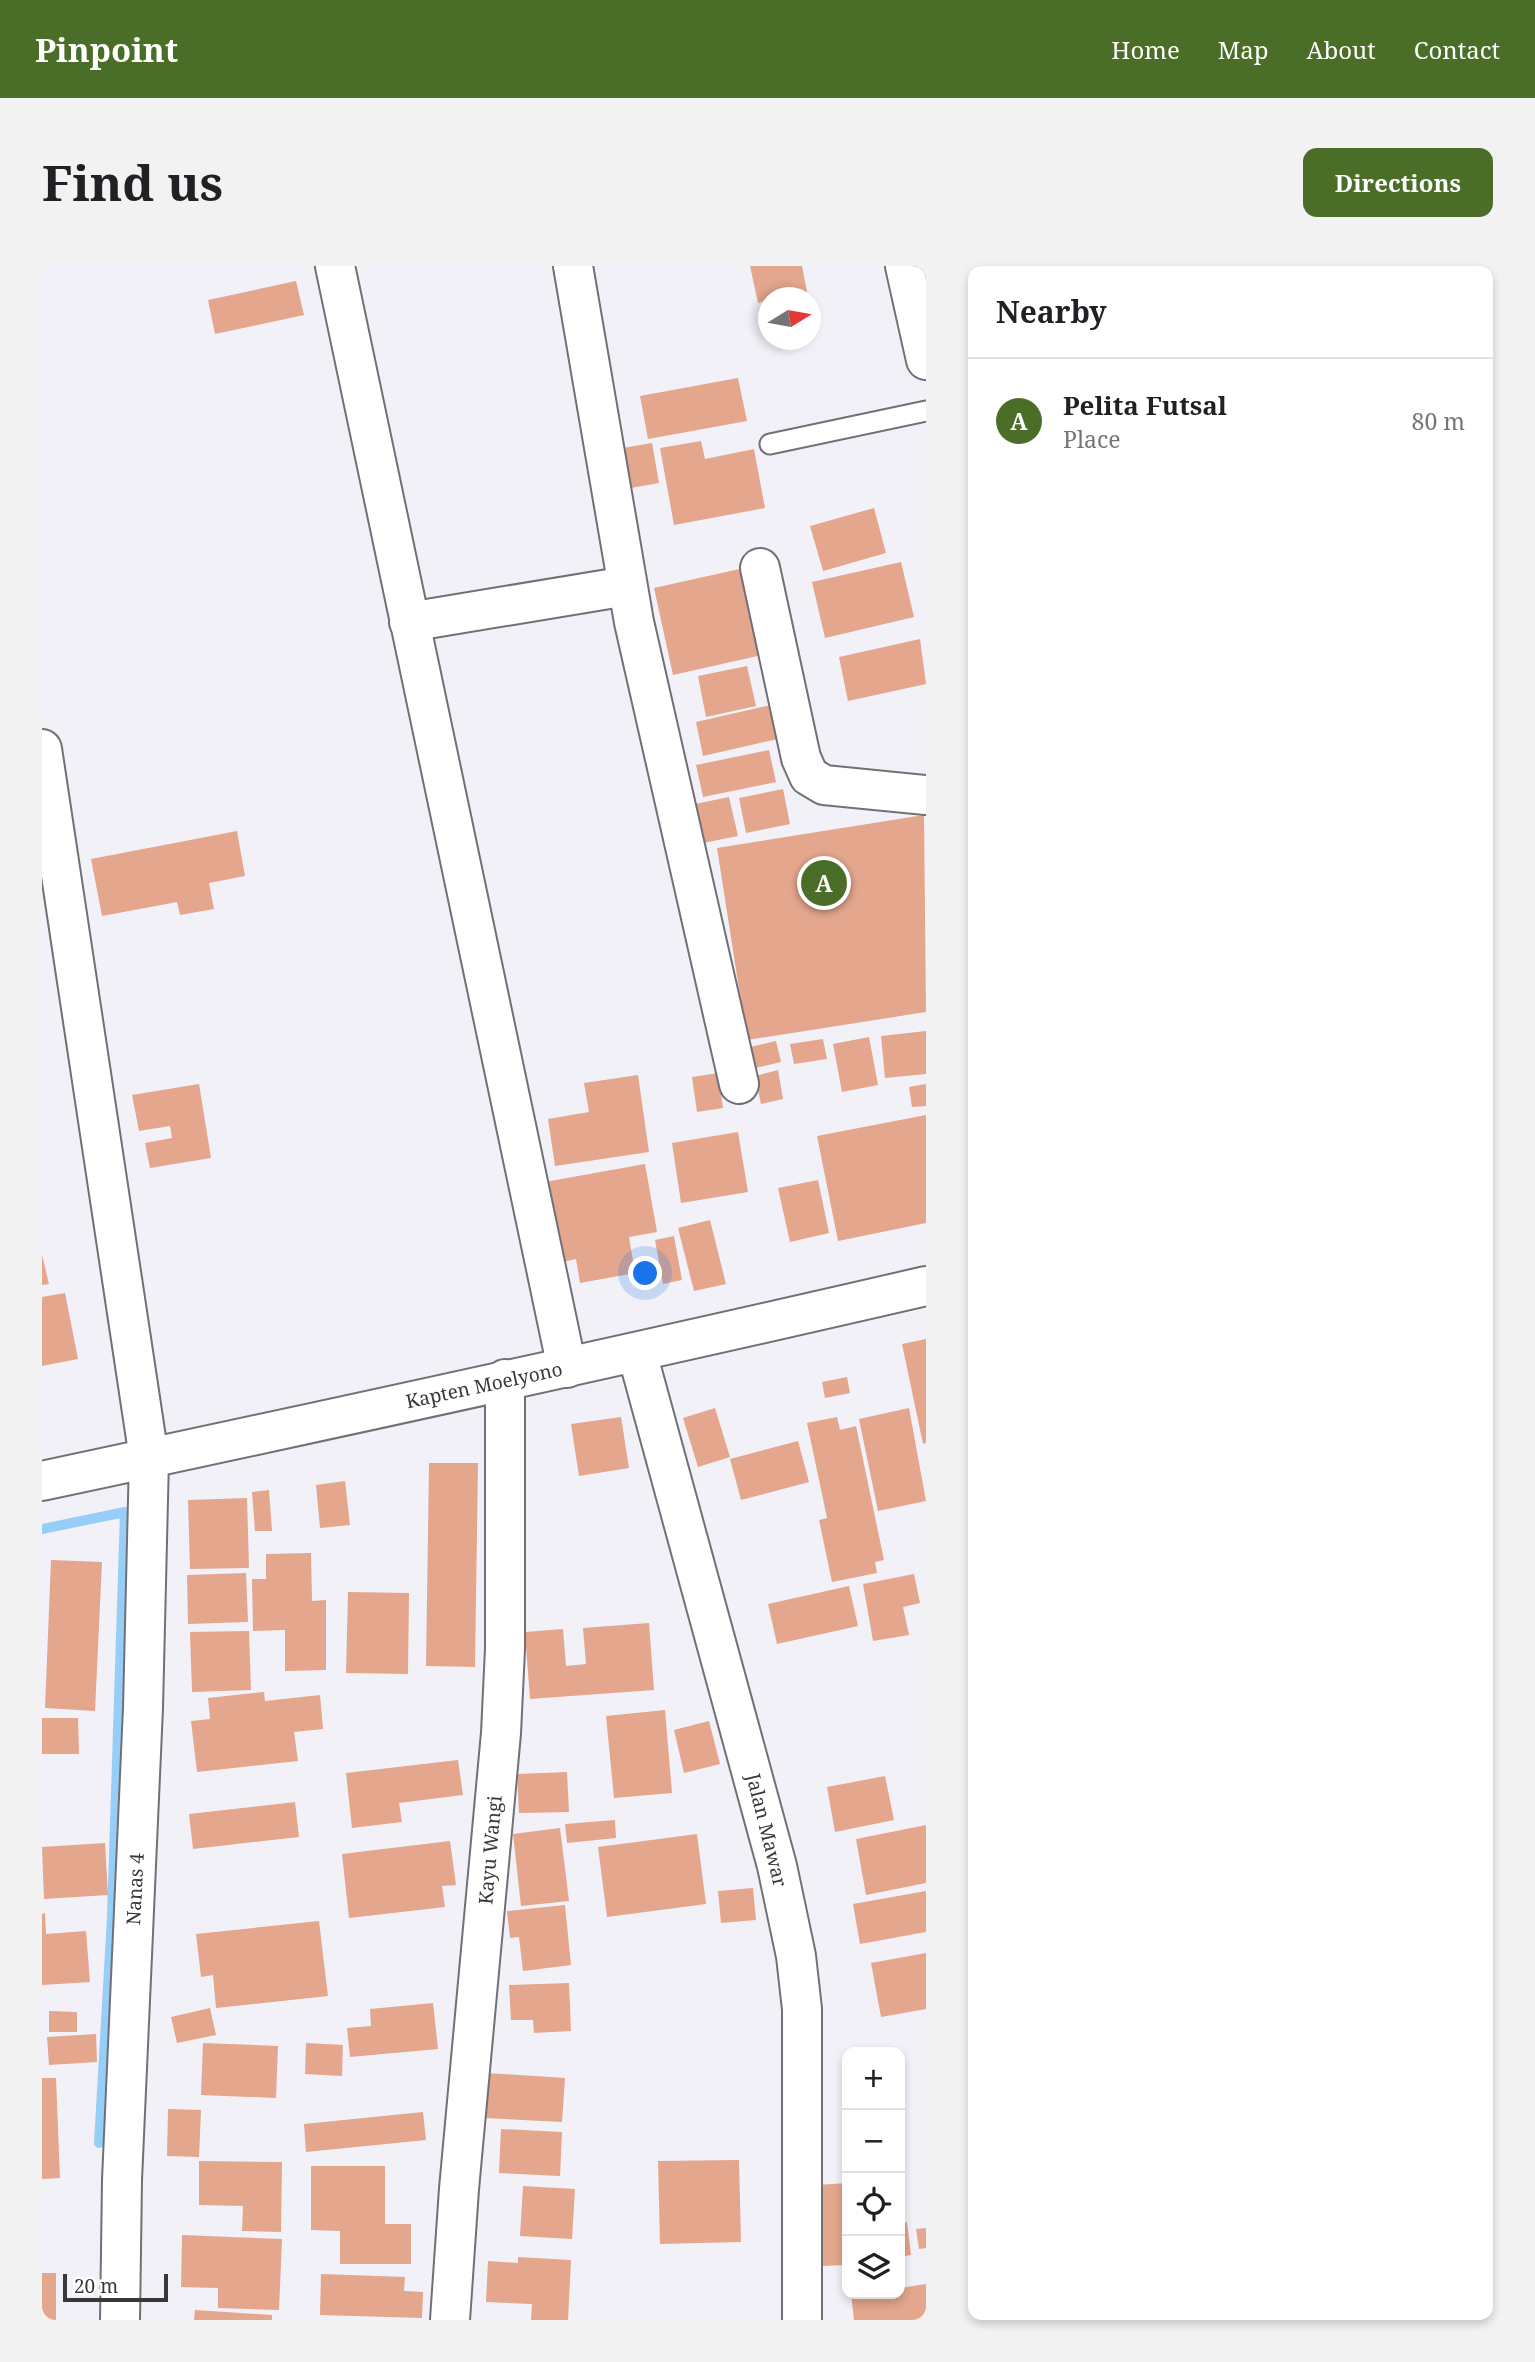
<!DOCTYPE html>
<html lang="en">
<head>
<meta charset="utf-8">
<style>
  body { margin:0; font-family:"Noto Serif",serif; background:#f2f2f2; color:#202124 }
  .controls { position:absolute; right:21px; bottom:21px; display:grid; overflow:hidden; border-radius:14px; box-shadow:0 4px 10px #0003 }
  .controls button { width:63px; height:63px; display:grid; place-items:center; padding:0; border:0; border-bottom:2px solid #e0e0e0; background:#fff; color:#202124; font:35px sans-serif }
  .compass { position:absolute; left:716px; top:21px; width:63px; height:63px; border-radius:50%; background:#fff; box-shadow:0 4px 10px #0003; rotate:79deg }
  .scale { position:absolute; left:21px; bottom:18px; width:105px; box-sizing:border-box; padding-left:7px; border:4px solid #38383b; border-top:0; font-size:19px; line-height:24px; white-space:nowrap; color:#38383b; -webkit-text-stroke:5px #fff; paint-order:stroke }
  .you { position:absolute; left:604px; top:1008px; width:24px; height:24px; margin:-18px; border:5px solid #fff; border-radius:50%; background:#1a73e8; box-shadow:0 0 0 10px #1a73e833 }
  .badge { display:grid; place-items:center; width:46px; height:46px; border-radius:50%; background:#4a6e27; color:#fff; font-size:23px; font-weight:700 }
  .pin { position:absolute; translate:-50% -50%; border:4px solid #fff; box-shadow:0 2px 7px #0006 }
  .list { margin:0; padding:0; list-style:none }
  h2 { display:flex; justify-content:space-between; align-items:center; height:91px; margin:0; padding:0 28px; font-size:30px }
  h2 small { font-size:23px; font-weight:400; color:#757577 }
  .list li { display:grid; grid-template-columns:46px 1fr auto; gap:21px; align-items:center; box-sizing:border-box; height:126px; padding:0 28px; border-top:2px solid #e0e0e0 }
  .list b { display:block; font-size:26px; white-space:nowrap }
  .list p { margin:0; font-size:23px; white-space:nowrap; color:#757577 }
  .list em { font-size:23px; font-style:normal; color:#757577 }
  .icon { flex:none; width:38px; height:38px; fill:none; stroke:currentColor; stroke-width:2; stroke-linecap:round; stroke-linejoin:round }
  .map { position:relative; flex:none; width:884px; height:2054px; overflow:hidden; border-radius:14px }
  header { display:flex; align-items:center; gap:42px; box-sizing:border-box; height:98px; padding:0 35px; background:#4a6e27; color:#fff }
  header strong { font-size:33px }
  nav { display:flex; gap:38px; margin-inline-start:auto; font-size:24px }
  .intro { display:flex; align-items:center; justify-content:space-between; box-sizing:border-box; height:168px; padding:0 42px }
  h1 { margin:0; font-size:49px }
  .button { padding:18px 32px; border-radius:14px; background:#4a6e27; color:#fff; font-size:24px; font-weight:700 }
  main { display:flex; gap:42px; padding:0 42px }
  aside { flex:1; background:#fff; border-radius:14px; box-shadow:0 4px 10px #0003 }
  .map>svg:first-child { display:block }
</style>
</head>
<body>
<header>
<strong>Pinpoint</strong>
<nav><a>Home</a><a>Map</a><a>About</a><a>Contact</a></nav>
</header>
<div class="intro"><h1>Find us</h1><a class="button">Directions</a></div>
<main>
<div class="map">
<svg width="884" height="2054" viewBox="0 0 884 2054">
  <rect width="100%" height="100%" fill="#f2f1f8"/>
  <g fill="none" stroke-linecap="round" stroke-linejoin="round">
    <path stroke="#97cef7" stroke-width="10" d="M0 1263 83 1246 70 1651 57 1877"/>
  </g>
  <g fill="#e4a68d">
    <path d="M708 0H760L765 26 726 32V34L716 37Z"/>
    <path d="M254 15 262 49 173 68 166 34Z"/>
    <path d="M696 112 705 155 606 173 598 130Z"/>
    <path d="M659 175 663 193 712 183 723 242 632 259 618 182Z"/>
    <path d="M610 177 617 217 589 222 581 182Z"/>
    <path d="M832 242 844 287 781 305 768 260Z"/>
    <path d="M859 296 872 351 783 372 770 316Z"/>
    <path d="M702 302 720 389 631 409 612 322Z"/>
    <path d="M878 373 884 418 806 435 797 391Z"/>
    <path d="M705 400 714 440 664 451 656 410Z"/>
    <path d="M733 438 740 472 661 490 654 456Z"/>
    <path d="M727 484 734 516 661 531 654 499Z"/>
    <path d="M741 523 748 558 704 567 697 532Z"/>
    <path d="M687 531 696 570 661 577 653 538Z"/>
    <path d="M882 549 884 746 705 774 675 582Z"/>
    <path d="M195 565 203 610 167 617 172 643 138 649 135 636 60 650 49 593Z"/>
    <path d="M884 765V808L843 812 839 770Z"/>
    <path d="M827 771 836 819 800 826 791 778Z"/>
    <path d="M781 773 785 793 752 798 748 778Z"/>
    <path d="M734 775 739 796 713 802 708 781Z"/>
    <path d="M736 804 741 833 719 838 713 810Z"/>
    <path d="M676 807 681 842 655 846 650 811Z"/>
    <path d="M596 809 607 886 513 900 506 853 547 846 542 817Z"/>
    <path d="M157 818 169 892 108 902 103 877 130 872 128 860 97 865 90 829Z"/>
    <path d="M884 818V840L870 841 867 821Z"/>
    <path d="M884 849V957L796 975 775 870Z"/>
    <path d="M696 866 706 926 639 937 630 877Z"/>
    <path d="M603 898 615 966 587 971 593 1007 538 1017 534 993 512 998 497 917Z"/>
    <path d="M776 914 787 967 748 976 736 922Z"/>
    <path d="M668 954 684 1018 652 1025 636 962Z"/>
    <path d="M632 970 640 1014 621 1018 613 974Z"/>
    <path d="M0 989 7 1018 0 1019Z"/>
    <path d="M23 1027 36 1093 0 1100V1031Z"/>
    <path d="M884 1073V1177L881 1178 860 1078Z"/>
    <path d="M805 1111 808 1127 783 1132 780 1116Z"/>
    <path d="M673 1142 688 1191 656 1201 641 1152Z"/>
    <path d="M867 1142 884 1235 836 1245 817 1153Z"/>
    <path d="M579 1151 587 1202 537 1210 529 1158Z"/>
    <path d="M795 1151 798 1164 814 1160 842 1294 833 1296 835 1307 790 1316 777 1254 785 1252 765 1157Z"/>
    <path d="M756 1175 767 1216 699 1234 688 1193Z"/>
    <path d="M387 1197H436L433 1401 384 1400Z"/>
    <path d="M303 1215 308 1259 278 1262 274 1219Z"/>
    <path d="M227 1224 230 1265H213L210 1226Z"/>
    <path d="M205 1232 207 1302 148 1303 146 1234Z"/>
    <path d="M269 1287 270 1335 284 1334V1404L243 1405V1364L211 1365 210 1313H224V1288Z"/>
    <path d="M9 1294 60 1296 53 1445 3 1442Z"/>
    <path d="M204 1307 206 1356 146 1358 145 1309Z"/>
    <path d="M872 1308 878 1337 861 1341 867 1369 831 1375 821 1318Z"/>
    <path d="M807 1320 816 1360 735 1378 726 1338Z"/>
    <path d="M306 1326 367 1327 366 1408 304 1407Z"/>
    <path d="M607 1357 612 1424 488 1433 483 1366 521 1363 524 1400 544 1398 541 1362Z"/>
    <path d="M207 1365 209 1424 150 1426 148 1366Z"/>
    <path d="M222 1426 223 1435 278 1429 281 1463 252 1466 256 1495 155 1506 149 1455 168 1453 166 1432Z"/>
    <path d="M623 1444 630 1527 572 1532 564 1450Z"/>
    <path d="M0 1452H36L37 1488H0Z"/>
    <path d="M667 1455 678 1498 642 1507 632 1464Z"/>
    <path d="M416 1494 421 1529 357 1537 360 1556 310 1562 304 1507Z"/>
    <path d="M525 1506 527 1546 477 1547 475 1508Z"/>
    <path d="M843 1510 852 1554 793 1566 785 1521Z"/>
    <path d="M253 1536 257 1571 151 1583 147 1548Z"/>
    <path d="M573 1554 574 1572 525 1577 523 1558Z"/>
    <path d="M884 1559V1617L824 1629 814 1573Z"/>
    <path d="M518 1562 527 1635 479 1640 471 1568Z"/>
    <path d="M655 1568 664 1638 565 1651 556 1581Z"/>
    <path d="M408 1575 414 1619 400 1620 403 1641 307 1652 300 1588Z"/>
    <path d="M63 1577 66 1629 2 1633 0 1581Z"/>
    <path d="M711 1622 714 1654 679 1657 676 1625Z"/>
    <path d="M884 1625V1666L818 1678 811 1638Z"/>
    <path d="M523 1639 529 1699 481 1705 477 1671 468 1672 465 1645Z"/>
    <path d="M3 1647 4 1668 44 1665 48 1716 0 1719V1648Z"/>
    <path d="M277 1655 286 1730 174 1742 171 1709 159 1711 154 1668Z"/>
    <path d="M884 1687V1743L839 1751 829 1697Z"/>
    <path d="M527 1717 529 1765 492 1767 491 1754H469L467 1719Z"/>
    <path d="M391 1737 396 1783 308 1791 305 1762 329 1760 328 1743Z"/>
    <path d="M168 1742 174 1769 135 1777 129 1751Z"/>
    <path d="M7 1745 35 1746V1766H7Z"/>
    <path d="M54 1768 55 1796 7 1799 5 1771Z"/>
    <path d="M161 1777 236 1780 234 1832 159 1829Z"/>
    <path d="M264 1777 301 1779 300 1810 263 1808Z"/>
    <path d="M445 1807 523 1812 520 1856 442 1852Z"/>
    <path d="M0 1812H14L18 1912 0 1913Z"/>
    <path d="M126 1843 159 1844 157 1891 125 1890Z"/>
    <path d="M381 1846 384 1874 264 1886 262 1858Z"/>
    <path d="M459 1863 520 1866 518 1910 457 1907Z"/>
    <path d="M697 1894 699 1976 618 1978 616 1895Z"/>
    <path d="M157 1895 240 1896 239 1966 200 1965 201 1940 157 1939Z"/>
    <path d="M269 1900H343V1958H369V1998H298V1965L269 1964Z"/>
    <path d="M805 1917V1999L779 2000 775 1919Z"/>
    <path d="M481 1920 533 1923 530 1973 478 1970Z"/>
    <path d="M865 1956 869 1989 858 1991V1957Z"/>
    <path d="M884 1962V1982L877 1983 874 1963Z"/>
    <path d="M140 1969 240 1973 237 2044 176 2042V2022L139 2021Z"/>
    <path d="M476 1991 529 1994 526 2054H489L490 2038 444 2036 446 1995 476 1997Z"/>
    <rect x="0" y="2007" width="14" height="47"/>
    <path d="M279 2008 363 2011 362 2025 381 2026 380 2052 278 2049Z"/>
    <path d="M884 2018V2054H812L809 2028H858V2022Z"/>
    <path d="M153 2044 230 2049V2054H152Z"/>
  </g>
  <g fill="none" stroke-linecap="round" stroke-linejoin="round">
    <g stroke="#717077" stroke-width="23">
      <path id="lane" d="M728 178 884 145"/>
    </g>
    <g stroke="#717077" stroke-width="42">
      <g id="street">
        <path d="M293 0 525 1102"/>
        <path d="M531 0 592 356 697 818"/>
        <path d="M863 0 884 94"/>
        <path d="M718 302 759 492 767 510 782 519 884 529"/>
        <path d="M367 356 585 320"/>
        <path d="M0 483 107 1192 101 1442 80 1914 78 2054"/>
        <path d="M595 1087 735 1600 754 1690 760 1743V2054"/>
        <path d="M408 2054 417 1923 459 1467 463 1383V1113"/>
      </g>
    </g>
    <g stroke="#717077" stroke-width="42">
      <path id="secondary" d="M0 1215C295 1152 590 1088 884 1020"/>
    </g>
    <use href="#lane" stroke="#fff" stroke-width="19"/>
    <use href="#street" stroke="#fff" stroke-width="38"/>
    <use href="#secondary" stroke="#fff" stroke-width="38"/>
  </g>
  <g text-anchor="middle" stroke-width="5" stroke-linejoin="round" paint-order="stroke">
    <g font-size="19" fill="#38383b" stroke="#fff">
      <text transform="translate(442 1119) rotate(-12)" y="7">Kapten Moelyono</text>
      <text transform="translate(725 1564) rotate(76)" y="7">Jalan Mawar</text>
      <text transform="translate(448 1584) rotate(-85)" y="7">Kayu Wangi</text>
      <text transform="translate(93 1623) rotate(-87)" y="7">Nanas 4</text>
    </g>
  </g>
</svg>
<div class="controls">
<button>+</button>
<button>−</button>
<button><svg class="icon" aria-label="locate" viewBox="0 0 24 24"><circle cx="12" cy="12" r="6"/><path d="M12 2v4M12 18v4M2 12h4M18 12h4"/></svg></button>
<button><svg class="icon" aria-label="layers" viewBox="0 0 24 24"><path d="M12 4l9 5-9 5-9-5zM3 14l9 5 9-5"/></svg></button>
</div>
<svg class="compass" viewBox="-18 -18 36 36"><path d="M0-13l5 13h-10z" fill="#e53935"/><path d="M0 13l5-13h-10z" fill="#757577"/></svg>
<div class="scale">20 m</div>
<div class="you"></div>
<div class="pin badge" style="left:782px;top:617px">A</div>
</div>
<aside>
<h2>Nearby<small></small></h2>
<ul class="list">
<li><span class="badge">A</span><div><b>Pelita Futsal</b><p>Place</p></div><em>80 m</em></li>
</ul>
</aside>
</main>
</body>
</html>
